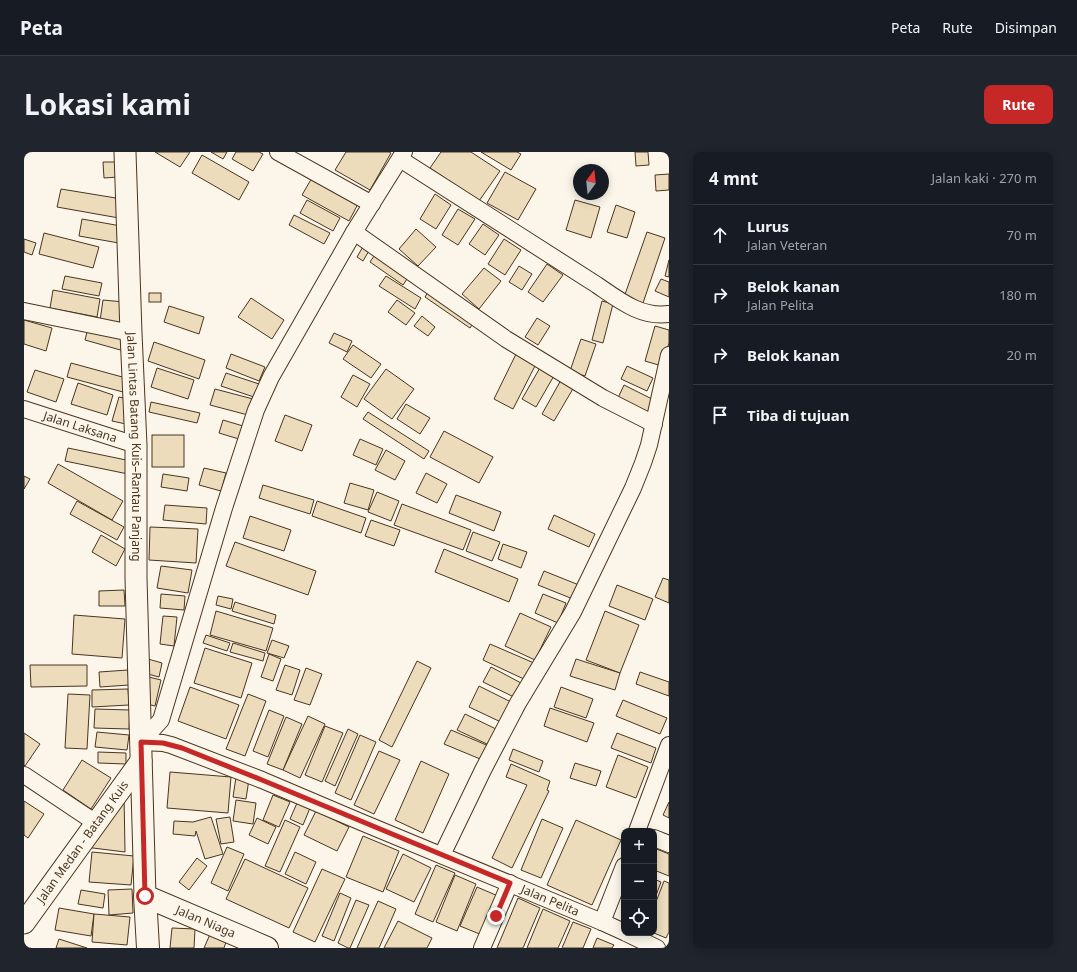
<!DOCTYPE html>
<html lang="id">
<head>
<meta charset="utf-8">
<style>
  body { margin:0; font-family:"Noto Sans",sans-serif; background:#20242c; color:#f1f3f6 }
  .controls { position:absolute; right:12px; bottom:12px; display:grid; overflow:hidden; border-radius:8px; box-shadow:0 2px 10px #0003 }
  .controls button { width:36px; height:36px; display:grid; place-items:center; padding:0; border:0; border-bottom:1px solid #363941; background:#171b24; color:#f1f3f6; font:20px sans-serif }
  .compass { position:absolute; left:549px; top:12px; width:36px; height:36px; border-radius:50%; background:#171b24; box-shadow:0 2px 10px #0003; rotate:15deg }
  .stop { position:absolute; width:12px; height:12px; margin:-9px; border:3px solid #c62828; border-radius:50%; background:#fff }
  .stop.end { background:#c62828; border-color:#fff; box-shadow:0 1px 4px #0008 }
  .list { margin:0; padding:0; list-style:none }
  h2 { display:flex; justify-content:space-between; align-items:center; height:52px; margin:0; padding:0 16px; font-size:17px }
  h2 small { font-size:13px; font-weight:400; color:#9ea1a6 }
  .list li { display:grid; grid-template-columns:26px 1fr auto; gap:12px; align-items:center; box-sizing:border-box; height:60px; padding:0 16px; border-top:1px solid #363941 }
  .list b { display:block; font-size:15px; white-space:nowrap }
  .list p { margin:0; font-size:13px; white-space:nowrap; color:#9ea1a6 }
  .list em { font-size:13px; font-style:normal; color:#9ea1a6 }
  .icon { flex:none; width:22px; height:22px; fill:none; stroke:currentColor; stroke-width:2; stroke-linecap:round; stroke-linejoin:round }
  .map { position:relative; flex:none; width:645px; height:796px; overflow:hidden; border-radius:8px }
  header { display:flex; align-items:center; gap:24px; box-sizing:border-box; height:56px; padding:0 20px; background:#171b24; border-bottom:1px solid #363941 }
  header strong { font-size:19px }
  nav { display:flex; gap:22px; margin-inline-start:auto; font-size:14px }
  .intro { display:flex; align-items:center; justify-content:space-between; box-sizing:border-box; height:96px; padding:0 24px }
  h1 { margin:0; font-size:28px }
  .button { padding:10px 18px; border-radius:8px; background:#c62828; color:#fff; font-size:14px; font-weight:700 }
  main { display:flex; gap:24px; padding:0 24px }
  aside { flex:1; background:#171b24; border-radius:8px; box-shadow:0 2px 10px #0003 }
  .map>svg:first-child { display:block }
</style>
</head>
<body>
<header>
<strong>Peta</strong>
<nav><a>Peta</a><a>Rute</a><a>Disimpan</a></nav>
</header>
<div class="intro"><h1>Lokasi kami</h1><a class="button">Rute</a></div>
<main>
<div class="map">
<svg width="645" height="796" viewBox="0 0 645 796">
  <rect width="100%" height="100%" fill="#fbf6e9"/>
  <g fill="#ecdcbc" stroke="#4a3520">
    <path d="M131 0H166L156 15Z"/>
    <path d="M187 0H203L199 7Z"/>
    <path d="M212 0H235L239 2 229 19 208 7Z"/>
    <path d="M322 0H365L367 1 346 38 311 18Z"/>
    <path d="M417 0H447L476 19 455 49 406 16Z"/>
    <path d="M457 0H493L497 2 487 18Z"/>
    <path d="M611 0H624L625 13 612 14Z"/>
    <path d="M178 3 225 30 215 48 168 21Z"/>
    <path d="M79 10H94V25L80 26Z"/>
    <path d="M481 20 512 37 494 68 463 51Z"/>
    <path d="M645 22V38L632 39 631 23Z"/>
    <path d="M289 24 335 50 325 69 278 43Z"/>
    <path d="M37 37 98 47 95 66 33 55Z"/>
    <path d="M411 42 427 53 412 77 396 67Z"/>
    <path d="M283 48 316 66 309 79 276 61Z"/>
    <path d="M551 48 576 55 567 86 542 78Z"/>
    <path d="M592 53 611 60 603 86 583 80Z"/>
    <path d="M434 57 451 67 434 93 418 83Z"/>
    <path d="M270 63 306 81 300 92 265 73Z"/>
    <path d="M58 67 97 74 95 91 55 84Z"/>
    <path d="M459 72 475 83 461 103 445 92Z"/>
    <path d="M392 77 412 95 394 114 375 97Z"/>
    <path d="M623 80 641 86 618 154 599 148Z"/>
    <path d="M20 81 75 95 69 116 15 102Z"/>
    <path d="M0 87 12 91 8 103 0 100Z"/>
    <path d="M480 87 497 98 481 123 464 112Z"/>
    <path d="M340 93 346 97 339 109 333 105Z"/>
    <path d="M352 101 385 124 379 133 346 110Z"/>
    <path d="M645 108V125L641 124Z"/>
    <path d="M523 112 539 123 519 150 504 140Z"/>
    <path d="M495 114 508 122 498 138 485 130Z"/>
    <path d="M460 116 477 129 455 157 438 142Z"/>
    <path d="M41 124 78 131 75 144 38 137Z"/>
    <path d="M362 124 397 146 391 157 355 134Z"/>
    <path d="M637 127 645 130V145L631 139Z"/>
    <path d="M406 137 452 167 446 176 401 145Z"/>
    <path d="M29 138 76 147 73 165 26 156Z"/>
    <rect x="125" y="141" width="12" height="9"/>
    <path d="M227 146 260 168 248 187 214 165Z"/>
    <path d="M79 148 100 150 98 172 76 169Z"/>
    <path d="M373 148 391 161 382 173 364 160Z"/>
    <path d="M578 149 589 152 579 191 568 188Z"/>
    <path d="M145 154 180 165 175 182 140 170Z"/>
    <path d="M398 164 411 175 404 184 390 174Z"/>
    <path d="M513 166 526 174 514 193 501 185Z"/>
    <path d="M0 168 28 176 22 199 0 192Z"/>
    <path d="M631 174 645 178V191L638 214 621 209Z"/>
    <path d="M64 176 103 187 100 199 61 188Z"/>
    <path d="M310 181 328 189 323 200 305 191Z"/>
    <path d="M557 187 572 192 561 224 546 219Z"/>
    <path d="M130 190 181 208 175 227 124 209Z"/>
    <path d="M329 193 357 212 347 226 319 207Z"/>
    <path d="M493 200 513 210 489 257 470 247Z"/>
    <path d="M207 202 241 215 235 229 202 216Z"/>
    <path d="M47 211 102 226 99 240 43 225Z"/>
    <path d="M517 214 531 222 512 255 498 247Z"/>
    <path d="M603 214 629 226 623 239 597 227Z"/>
    <path d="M133 216 170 228 164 247 127 235Z"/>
    <path d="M362 217 390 237 368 267 340 247Z"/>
    <path d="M11 218 40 227 32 250 3 240Z"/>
    <path d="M202 221 235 232 230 245 197 234Z"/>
    <path d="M329 223 346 232 333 255 317 245Z"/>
    <path d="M537 228 550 235 530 269 518 262Z"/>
    <path d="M54 231 89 243 83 263 47 252Z"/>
    <path d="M600 233 630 248 624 260 594 246Z"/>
    <path d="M191 237 229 247 224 263 186 253Z"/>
    <path d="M95 245 108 248 102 272 88 269Z"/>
    <path d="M127 250 176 261 173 271 125 260Z"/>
    <path d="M382 252 406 266 396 282 373 267Z"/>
    <path d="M344 260 405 299 400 307 339 267Z"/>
    <path d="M261 263 288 273 278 299 251 289Z"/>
    <path d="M199 268 219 274 215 287 195 281Z"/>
    <path d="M420 279 469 305 455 331 406 305Z"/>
    <rect x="128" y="283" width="32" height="32"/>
    <path d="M336 287 359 297 352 313 329 303Z"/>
    <path d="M44 296 107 309 104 322 41 309Z"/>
    <path d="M362 298 381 309 371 328 351 318Z"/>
    <path d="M34 312 99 349 88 368 24 331Z"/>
    <path d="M180 316 202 321 197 339 175 333Z"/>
    <path d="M402 321 423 332 413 351 392 341Z"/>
    <path d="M139 322 165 326 163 339 137 335Z"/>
    <path d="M0 324 6 327 0 337Z"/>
    <path d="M326 331 350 338 344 358 320 351Z"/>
    <path d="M239 333 290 348 286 362 235 346Z"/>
    <path d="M353 340 375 349 367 369 344 360Z"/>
    <path d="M432 343 477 360 470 379 425 361Z"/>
    <path d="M53 349 100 375 93 388 46 362Z"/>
    <path d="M293 349 342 366 337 381 288 364Z"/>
    <path d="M378 352 447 378 439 398 370 373Z"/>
    <path d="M141 353 183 356 182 372 139 368Z"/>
    <path d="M530 363 571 382 565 395 524 377Z"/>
    <path d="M226 364 267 378 260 399 219 386Z"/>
    <path d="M347 368 376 378 370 394 341 384Z"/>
    <path d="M126 375 174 377 172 411 125 408Z"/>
    <path d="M449 380 476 390 468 409 442 399Z"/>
    <path d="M77 383 101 397 92 414 68 400Z"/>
    <path d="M211 390 292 419 284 443 202 414Z"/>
    <path d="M479 392 503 400 497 416 474 407Z"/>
    <path d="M420 397 494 427 485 450 411 420Z"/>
    <path d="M137 414 168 418 164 441 133 436Z"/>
    <path d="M520 419 555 433 549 447 514 433Z"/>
    <path d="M639 426 645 428V451L631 445Z"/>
    <path d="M593 433 629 447 621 468 585 454Z"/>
    <path d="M100 438 101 454H75V439Z"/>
    <path d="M137 442 161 444 160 458 136 456Z"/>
    <path d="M519 442 542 451 534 471 511 461Z"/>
    <path d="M194 444 209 447 207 457 192 453Z"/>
    <path d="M211 450 252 463 250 472 208 459Z"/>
    <path d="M192 459 249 476 242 499 186 483Z"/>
    <path d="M581 459 615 473 596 521 562 508Z"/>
    <path d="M496 461 527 475 511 508 481 494Z"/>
    <path d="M50 463 101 467 98 506 48 502Z"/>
    <path d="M139 464 153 465 150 494 136 492Z"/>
    <path d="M182 483 206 491 203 499 179 491Z"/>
    <path d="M248 488 265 494 260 506 243 501Z"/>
    <path d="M209 491 241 501 239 509 206 500Z"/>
    <path d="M466 492 510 511 502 528 459 508Z"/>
    <path d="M181 496 228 511 217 546 170 531Z"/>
    <path d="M245 502 257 507 249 529 237 525Z"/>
    <path d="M124 507 138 511 135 525 120 521Z"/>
    <path d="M552 507 596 521 591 538 546 524Z"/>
    <path d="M393 509 407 516 368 595 355 588Z"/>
    <path d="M6 513H63V534L7 535Z"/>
    <path d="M261 513 276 518 268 543 252 538Z"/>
    <path d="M467 515 497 531 490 545 459 530Z"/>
    <path d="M282 516 298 522 286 553 270 548Z"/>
    <path d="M104 518 105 533 76 535 75 520Z"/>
    <path d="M616 520 645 530V544L612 532Z"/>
    <path d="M125 525 137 528 131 554 119 551Z"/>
    <path d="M455 534 489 551 479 571 445 555Z"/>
    <path d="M166 535 215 553 202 587 154 569Z"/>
    <path d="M537 535 569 547 562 566 530 555Z"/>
    <path d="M104 537 105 553 68 555V538Z"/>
    <path d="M44 542 66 543 63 597 41 596Z"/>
    <path d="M224 542 242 549 221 604 202 597Z"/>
    <path d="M599 548 643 566 636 582 592 564Z"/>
    <path d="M526 556 570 571 563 590 520 574Z"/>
    <path d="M71 557 106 558 105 577 70 576Z"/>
    <path d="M245 558 260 564 244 605 229 599Z"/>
    <path d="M441 562 472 577 465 593 433 578Z"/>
    <path d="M284 564 301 572 276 626 259 618Z"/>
    <path d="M262 565 278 572 259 618 243 612Z"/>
    <path d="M301 574 319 581 298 630 281 623Z"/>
    <path d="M324 577 334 582 311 634 301 629Z"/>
    <path d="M427 578 467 595 461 609 420 592Z"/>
    <path d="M73 580 105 583 103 598 71 595Z"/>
    <path d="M0 581 16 592 1 614 0 613Z"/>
    <path d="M593 581 632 596 627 611 587 596Z"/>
    <path d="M336 583 352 590 327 648 311 641Z"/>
    <path d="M489 597 519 609 515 620 485 608Z"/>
    <path d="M355 599 376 608 350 662 330 653Z"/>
    <path d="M74 600 102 601V612L74 611Z"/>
    <path d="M594 603 624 615 612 646 582 635Z"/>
    <path d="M58 608 87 626 67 657 39 638Z"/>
    <path d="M397 609 425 622 399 681 371 668Z"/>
    <path d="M551 611 577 619 572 634 546 626Z"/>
    <path d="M487 612 526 629 523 638 525 639 488 716 468 706 503 633 482 625Z"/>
    <path d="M146 620 207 625 204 661 143 656Z"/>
    <path d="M212 625 225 627 222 647 209 645Z"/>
    <path d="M100 642 101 700 61 695Z"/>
    <path d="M249 643 266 650 255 675 239 668Z"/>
    <path d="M212 648 232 651 229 672 209 669Z"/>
    <path d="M0 649 20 662 4 686 0 683Z"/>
    <path d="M645 650V666L639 663Z"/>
    <path d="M273 651 286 656 279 673 266 667Z"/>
    <path d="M292 659 325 675 313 699 280 683Z"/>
    <path d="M187 665 199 702 181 707 172 679 171 684 149 682 150 669 169 670Z"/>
    <path d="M206 665 210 690 197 692 192 667Z"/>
    <path d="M233 666 252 675 244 692 225 683Z"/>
    <path d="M518 667 539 676 517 726 497 718Z"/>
    <path d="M261 668 276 675 256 720 241 714Z"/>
    <path d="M552 668 597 688 568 753 523 733Z"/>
    <path d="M339 684 375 699 359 740 322 725Z"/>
    <path d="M203 695 220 702 204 739 187 731Z"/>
    <path d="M630 696 645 702V724L630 718Z"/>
    <path d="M68 700 110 704 107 733 65 730Z"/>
    <path d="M271 700 292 710 282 732 261 722Z"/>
    <path d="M379 702 407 716 390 750 362 737Z"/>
    <path d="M173 706 183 714 165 738 155 730Z"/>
    <path d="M221 707 284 736 265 776 202 747Z"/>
    <path d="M412 713 431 721 409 770 391 762Z"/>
    <path d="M298 717 321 727 291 790 269 780Z"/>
    <path d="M431 723 452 732 433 779 412 770Z"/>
    <path d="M630 727 637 730 630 749Z"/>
    <path d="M640 729 645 731V780L642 786 630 781V755Z"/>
    <path d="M453 735 474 744 458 783 436 774Z"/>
    <path d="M108 737 109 761 85 763 84 738Z"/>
    <path d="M57 738 81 742 79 756 54 752Z"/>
    <path d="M316 741 327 746 310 789 298 784Z"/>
    <path d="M494 746 516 756 499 796H473Z"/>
    <path d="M332 748 345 753 326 796H324L314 791Z"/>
    <path d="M354 749 372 757 355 796H333Z"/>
    <path d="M35 756 70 762 67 784 31 778Z"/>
    <path d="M519 757 546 769 534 796H503Z"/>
    <path d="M70 762 106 765 103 793 68 790Z"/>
    <path d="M374 769 408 786 403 796H360Z"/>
    <path d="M549 770 567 777 559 796H538Z"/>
    <path d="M148 776 171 777 170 796H146Z"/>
    <path d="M187 780 203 787 200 796H180Z"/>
    <path d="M573 786 590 793 588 796H569Z"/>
    <path d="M35 787 63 796H32Z"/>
  </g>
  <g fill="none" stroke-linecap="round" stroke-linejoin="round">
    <g stroke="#4a3520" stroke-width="18">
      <g id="minor">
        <path d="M254 0 348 52"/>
        <path d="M376 7 573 133C595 148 617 166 645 162"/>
        <path d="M330 80 482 187 579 246 630 272"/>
        <path d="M0 159 107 181"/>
        <path id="s1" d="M0 257 112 293"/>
        <path d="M117 590 137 568 200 356 232 258 247 225 330 80 380 0"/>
        <path id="s2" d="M117 590 139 591 147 593 238 628 337 670 578 770 600 780"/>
        <path d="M0 623 72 671"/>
        <path d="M613 679 645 593"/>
        <path d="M630 686 645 692"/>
        <path d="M418 703 459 618 494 551 549 460 609 336 619 311 625 293 645 203"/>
        <path d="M578 770 600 714"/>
        <path d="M602 781 633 796"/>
        <path d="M458 796 486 731"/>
      </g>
    </g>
    <g stroke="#4a3520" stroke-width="23">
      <g id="major">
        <path id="s3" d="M101 0 107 181 112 293V426L121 744"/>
        <path id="s4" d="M0 771 117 609"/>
      </g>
    </g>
    <g stroke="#4a3520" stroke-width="24">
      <g id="highway">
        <path id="s5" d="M124 796 121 744 243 796"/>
      </g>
    </g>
    <use href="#minor" stroke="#fbf6e9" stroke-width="16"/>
    <use href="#major" stroke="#fbf6e9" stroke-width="21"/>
    <use href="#highway" stroke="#fbf6e9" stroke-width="22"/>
  </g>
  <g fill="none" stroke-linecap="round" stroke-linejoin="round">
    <path stroke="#c62828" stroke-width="5" d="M121 744 117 590 139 591 158 596 238 628 486 731 472 764"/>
  </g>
  <g text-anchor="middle" stroke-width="3" stroke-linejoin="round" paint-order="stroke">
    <g font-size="12" fill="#4a3520" stroke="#fbf6e9">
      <text dy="4" stroke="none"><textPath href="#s1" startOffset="59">Jalan Laksana</textPath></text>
      <text dy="4" stroke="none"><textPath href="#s3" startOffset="295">Jalan Lintas Batang Kuis–Rantau Panjang</textPath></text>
      <text dy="4" stroke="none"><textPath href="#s4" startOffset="100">Jalan Medan - Batang Kuis</textPath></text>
      <text dy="4" stroke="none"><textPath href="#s2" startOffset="440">Jalan Pelita</textPath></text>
      <text dy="4" stroke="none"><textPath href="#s5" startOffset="118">Jalan Niaga</textPath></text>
    </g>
  </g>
</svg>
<div class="controls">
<button>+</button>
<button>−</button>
<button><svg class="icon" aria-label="locate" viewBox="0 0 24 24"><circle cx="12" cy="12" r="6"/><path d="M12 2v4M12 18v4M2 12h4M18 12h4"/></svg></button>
</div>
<svg class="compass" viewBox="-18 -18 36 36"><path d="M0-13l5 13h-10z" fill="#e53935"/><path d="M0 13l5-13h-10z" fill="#9ea1a6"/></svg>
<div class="stop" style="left:121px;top:744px"></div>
<div class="stop end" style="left:472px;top:764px"></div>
</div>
<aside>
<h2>4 mnt<small>Jalan kaki · 270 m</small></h2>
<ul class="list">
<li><svg class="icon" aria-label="ahead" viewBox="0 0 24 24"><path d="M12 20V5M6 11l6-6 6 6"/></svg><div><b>Lurus</b><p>Jalan Veteran</p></div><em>70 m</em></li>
<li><svg class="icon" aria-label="right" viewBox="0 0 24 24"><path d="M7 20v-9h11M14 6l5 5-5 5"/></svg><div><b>Belok kanan</b><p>Jalan Pelita</p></div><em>180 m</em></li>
<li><svg class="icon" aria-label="right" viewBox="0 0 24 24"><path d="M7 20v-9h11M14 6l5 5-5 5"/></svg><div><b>Belok kanan</b></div><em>20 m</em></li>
<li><svg class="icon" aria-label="arrive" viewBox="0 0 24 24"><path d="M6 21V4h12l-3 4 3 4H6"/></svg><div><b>Tiba di tujuan</b></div></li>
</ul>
</aside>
</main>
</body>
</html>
